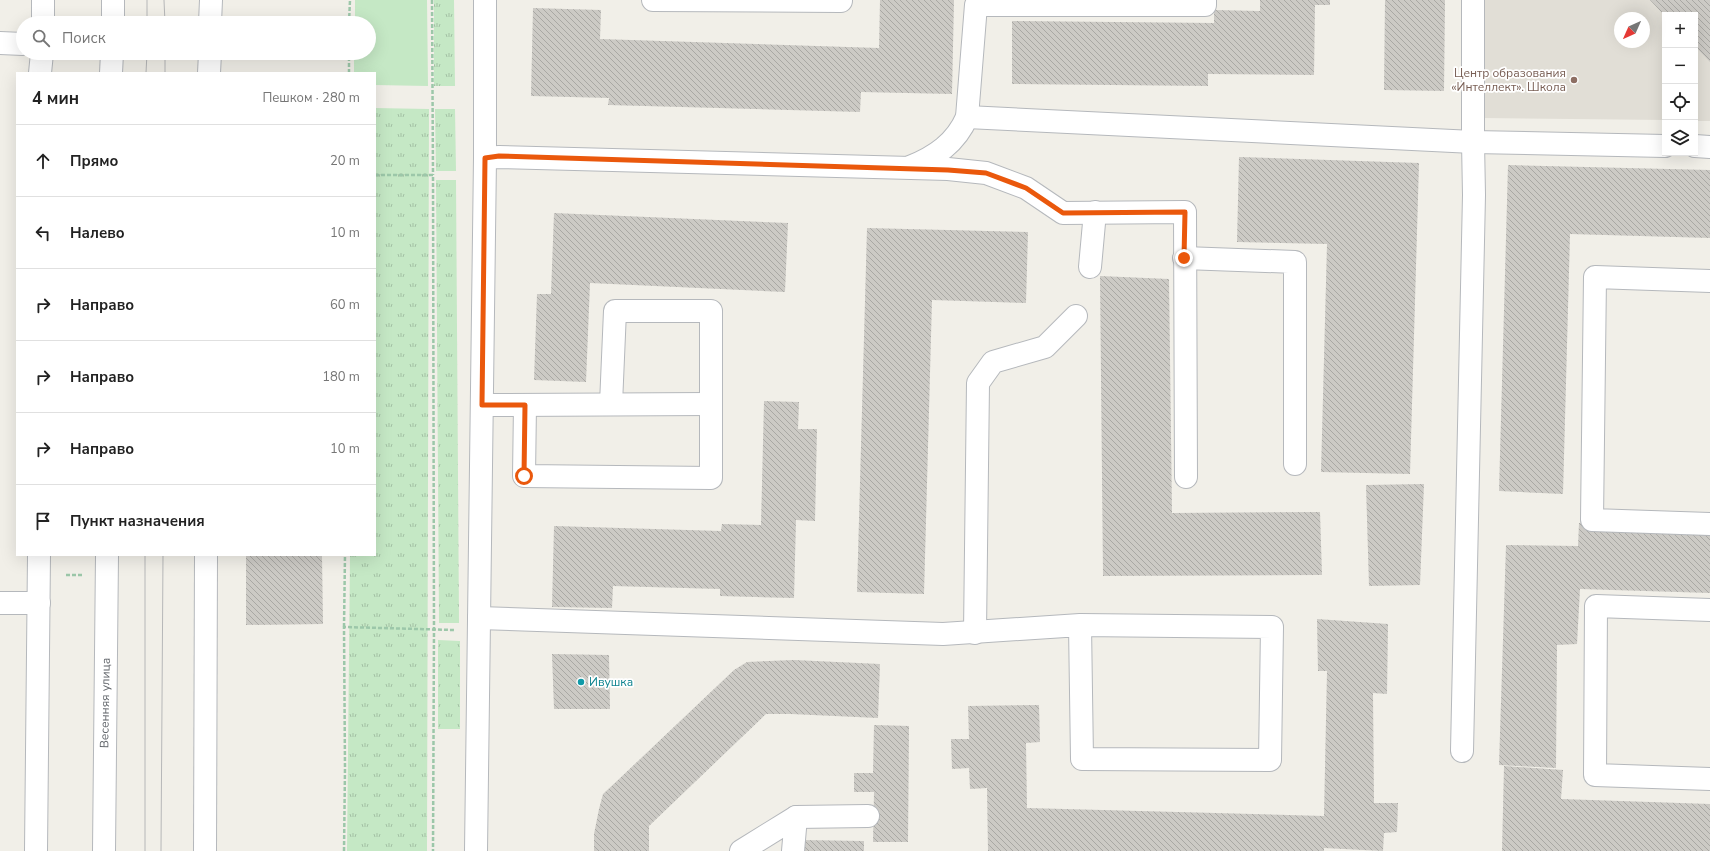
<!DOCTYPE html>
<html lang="ru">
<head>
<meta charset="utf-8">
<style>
  body { margin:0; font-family:"Nunito Sans",sans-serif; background:#f6f6f6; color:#222 }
  .controls { position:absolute; right:12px; top:12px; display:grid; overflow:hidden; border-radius:0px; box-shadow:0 4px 16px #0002 }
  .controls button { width:36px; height:36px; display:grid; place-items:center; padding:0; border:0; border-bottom:1px solid #e0e0e0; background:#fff; color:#222; font:20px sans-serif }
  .compass { position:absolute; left:1614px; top:12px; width:36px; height:36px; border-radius:50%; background:#fff; box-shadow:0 4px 16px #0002; rotate:225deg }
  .stop { position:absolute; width:12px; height:12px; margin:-9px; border:3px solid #ea580c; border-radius:50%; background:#fff }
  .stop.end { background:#ea580c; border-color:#fff; box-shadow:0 1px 4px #0008 }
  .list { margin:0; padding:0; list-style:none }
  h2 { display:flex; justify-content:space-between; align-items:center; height:52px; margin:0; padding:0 16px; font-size:17px }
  h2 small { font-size:13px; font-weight:400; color:#767676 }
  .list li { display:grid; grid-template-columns:26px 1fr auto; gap:12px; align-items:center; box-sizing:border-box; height:72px; padding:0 16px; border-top:1px solid #e0e0e0 }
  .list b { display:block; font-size:15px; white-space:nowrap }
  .list em { font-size:13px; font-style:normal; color:#767676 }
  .icon { flex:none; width:22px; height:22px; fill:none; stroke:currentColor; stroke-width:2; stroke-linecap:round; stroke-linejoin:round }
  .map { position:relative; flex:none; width:1710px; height:851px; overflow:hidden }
  .search { position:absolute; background:#fff; box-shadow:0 4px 16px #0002; left:16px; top:16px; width:360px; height:44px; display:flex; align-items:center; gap:10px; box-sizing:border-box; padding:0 14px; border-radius:22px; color:#767676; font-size:15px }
  .panel { position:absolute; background:#fff; box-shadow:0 4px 16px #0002; left:16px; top:72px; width:360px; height:484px; border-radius:0px }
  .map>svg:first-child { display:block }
</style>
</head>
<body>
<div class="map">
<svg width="1710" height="851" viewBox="0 0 1710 851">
  <defs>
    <pattern id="grass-tufts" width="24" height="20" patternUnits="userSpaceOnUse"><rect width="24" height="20" fill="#c5e8c5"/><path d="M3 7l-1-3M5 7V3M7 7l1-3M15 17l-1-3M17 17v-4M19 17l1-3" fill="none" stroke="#a3c0a4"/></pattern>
    <pattern id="building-back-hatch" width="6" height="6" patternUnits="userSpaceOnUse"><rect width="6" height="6" fill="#cccac5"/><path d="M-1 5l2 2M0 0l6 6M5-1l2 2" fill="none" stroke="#a9a8a4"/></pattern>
  </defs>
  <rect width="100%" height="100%" fill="#f1efe8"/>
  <path fill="#e1ded6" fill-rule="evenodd" d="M1484 0H1710V121H1695V15H1665V120L1483 118ZM1620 18H1644V42H1620Z"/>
  <g fill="url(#grass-tufts)">
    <path d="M434 0H454L455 86H434Z"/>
    <path d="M375 108 429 109 427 851H347L350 555H375Z"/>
    <path d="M435 109H455L456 171H436Z"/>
    <path d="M436 180H456L459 623H439Z"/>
    <path d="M438 640 460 641V729H438Z"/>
  </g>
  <path fill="#c5e8c5" d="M355 0H427L428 86 375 85V73H354V53H369V23H355Z"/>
  <g fill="url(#building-back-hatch)">
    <path d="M880 0H954L952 94 861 92 860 112 608 105 609 98 531 96 533 8 601 10 600 39 879 48Z"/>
    <path d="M1260 0H1330V5H1315L1314 75 1208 74V86L1012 84V21L1214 23V10L1260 11Z"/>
    <path d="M1385 0H1445L1444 91 1384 90Z"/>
    <path d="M1650 0H1710V62L1695 46V15H1664Z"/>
    <path d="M1239 157 1419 163 1410 474 1321 472 1327 244 1237 242Z"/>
    <path d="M1508 165 1710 170V238L1570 234 1563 494 1499 491Z"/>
    <path d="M554 213 788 223 785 292 590 283 586 382 534 380 537 294H551Z"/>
    <path d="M867 228 1028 232 1026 303 932 300 924 594 857 592Z"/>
    <path d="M1100 276 1169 279 1172 513 1320 512 1322 575 1103 576Z"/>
    <path d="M764 401 799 402 798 429H817L815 521 796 520 794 598 720 596V589L613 586 612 608 552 607 554 526 721 531 722 524 761 525Z"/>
    <path d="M1424 484 1420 585 1369 586 1366 485Z"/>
    <path d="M1579 523 1710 527V593L1580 589 1577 644 1557 645 1556 768 1499 765 1506 545 1578 546Z"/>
    <path d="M246 555H322L323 624 246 625Z"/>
    <path d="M1317 619 1388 624 1387 694 1373 693 1374 803H1398L1397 832 1384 833 1383 851 1324 848V851H988L987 788 970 789 969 768 952 769 951 739H969L968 706 1039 705 1040 742 1026 743 1027 808 1324 816 1327 671H1318Z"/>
    <path d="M552 654 609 655 610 709H554Z"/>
    <path d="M794 660 880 664 878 718 791 714H766L649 826V851H594V834L599 809 603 794 618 780 734 670 747 662Z"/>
    <path d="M874 725 909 726 908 842H873L874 792H854V773H873Z"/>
    <path d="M1504 766 1563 770 1561 799 1710 804V851H1502Z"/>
    <path d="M801 840 864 841V851H801Z"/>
  </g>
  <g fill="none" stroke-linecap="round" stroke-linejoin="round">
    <g stroke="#b5b8bc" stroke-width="24">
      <g id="minor">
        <path d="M653 0 841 1"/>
        <path d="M1473 0V142L1665 146"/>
        <path d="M43 23V0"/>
        <path d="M113 23V0"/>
        <path d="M210 23 211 0"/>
        <path d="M0 43 23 44"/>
        <path d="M40 73 42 53"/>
        <path d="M111 73 112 53"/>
        <path d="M209 73 210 53"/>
        <path d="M967 117 1473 142 1474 195 1462 751"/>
        <path d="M1695 146 1710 147"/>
        <path d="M485 158 499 157 948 169 986 173 1026 188 1063 213 1185 212 1186 477"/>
        <path d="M910 167C935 157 956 143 967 117L976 5H1205V0"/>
        <path d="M1184 258 1295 262V464"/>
        <path d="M1090 267 1095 212"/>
        <path d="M1710 281 1595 277 1592 520 1710 524"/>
        <path d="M482 405 711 404"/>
        <path d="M525 405 524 476 711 478V311H615L611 404"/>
        <path d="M0 603H39"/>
        <path d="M1710 610 1596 606 1595 775 1710 779"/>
        <path d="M479 618 943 634 1080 625 1272 627 1270 760 1082 759 1080 625"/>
        <path d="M975 633 978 383 993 362 1045 347 1076 316"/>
        <path d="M796 817 868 816"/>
        <path d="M36 851 39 555"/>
        <path d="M104 851 107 555"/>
        <path d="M205 851 206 555"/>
        <path d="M476 851 485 158V0"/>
        <path d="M741 851 796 817 793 851"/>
      </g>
    </g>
    <g stroke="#9cc7a9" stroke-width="2.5" stroke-dasharray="4 2" stroke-linecap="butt">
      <path d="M432 0 433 175"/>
      <path d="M349 23 350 0"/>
      <path d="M349 73V53"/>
      <path d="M375 175H433L434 630 433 851"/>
      <path d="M66 575H82"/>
      <path d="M344 627 345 555"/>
      <path d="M344 851 345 768 344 627 454 630"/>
    </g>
    <use href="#minor" stroke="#fff" stroke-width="22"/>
    <g stroke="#b6b7b8" stroke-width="1">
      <path d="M164 0 165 23"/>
      <path d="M147 23V0"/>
      <path d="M165 53V73"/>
      <path d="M146 73 147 53"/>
      <path d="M145 555V851"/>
      <path d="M161 851 163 555"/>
    </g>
  </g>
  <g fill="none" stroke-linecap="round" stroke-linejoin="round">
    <path stroke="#ea580c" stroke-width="5" d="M524 476 525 405H482L485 158 499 156 948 170 986 173 1026 188 1063 213 1185 212 1184 258"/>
  </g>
  <circle fill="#8d6e63" stroke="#fff" stroke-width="1.5" cx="1574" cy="80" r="4"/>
  <circle fill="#0f9aa8" stroke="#fff" stroke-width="1.5" cx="581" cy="682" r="4"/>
  <g text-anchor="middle" stroke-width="3.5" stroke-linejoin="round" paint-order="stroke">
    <g font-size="12" fill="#785e54" stroke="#fff" text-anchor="end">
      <text x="1566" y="77">Центр образования<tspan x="1566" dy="14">«Интеллект». Школа</tspan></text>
    </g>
    <g font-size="12" fill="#0d838f" stroke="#fff" text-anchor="start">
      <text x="589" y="686">Ивушка</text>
    </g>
    <g font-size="12" fill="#5f6368" stroke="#fff">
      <text transform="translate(105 703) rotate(-89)" y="4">Весенняя улица</text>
    </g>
  </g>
</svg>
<div class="controls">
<button>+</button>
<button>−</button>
<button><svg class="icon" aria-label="locate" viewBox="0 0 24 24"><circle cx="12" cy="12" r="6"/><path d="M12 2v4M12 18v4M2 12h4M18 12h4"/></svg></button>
<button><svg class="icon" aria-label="layers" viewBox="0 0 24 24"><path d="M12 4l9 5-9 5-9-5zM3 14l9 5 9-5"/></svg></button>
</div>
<svg class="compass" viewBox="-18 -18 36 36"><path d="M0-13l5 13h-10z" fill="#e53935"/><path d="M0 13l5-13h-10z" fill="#767676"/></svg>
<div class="stop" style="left:524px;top:476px"></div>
<div class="stop end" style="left:1184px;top:258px"></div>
<div class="search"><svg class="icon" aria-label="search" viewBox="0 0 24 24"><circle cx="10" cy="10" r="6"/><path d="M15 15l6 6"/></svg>Поиск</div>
<section class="panel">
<h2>4 мин<small>Пешком · 280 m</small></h2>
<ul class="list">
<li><svg class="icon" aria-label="ahead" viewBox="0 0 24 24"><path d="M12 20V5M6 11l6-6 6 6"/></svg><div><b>Прямо</b></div><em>20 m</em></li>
<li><svg class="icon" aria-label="left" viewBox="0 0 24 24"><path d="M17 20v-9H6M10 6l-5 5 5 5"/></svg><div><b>Налево</b></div><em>10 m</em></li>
<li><svg class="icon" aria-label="right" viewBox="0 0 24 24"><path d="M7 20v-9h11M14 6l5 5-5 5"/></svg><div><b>Направо</b></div><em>60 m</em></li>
<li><svg class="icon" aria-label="right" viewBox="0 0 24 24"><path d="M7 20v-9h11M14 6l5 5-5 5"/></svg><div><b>Направо</b></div><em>180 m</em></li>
<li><svg class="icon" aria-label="right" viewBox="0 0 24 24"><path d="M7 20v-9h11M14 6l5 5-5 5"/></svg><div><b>Направо</b></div><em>10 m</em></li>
<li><svg class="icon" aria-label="arrive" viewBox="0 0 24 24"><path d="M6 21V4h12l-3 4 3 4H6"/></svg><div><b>Пункт назначения</b></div></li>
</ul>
</section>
</div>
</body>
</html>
